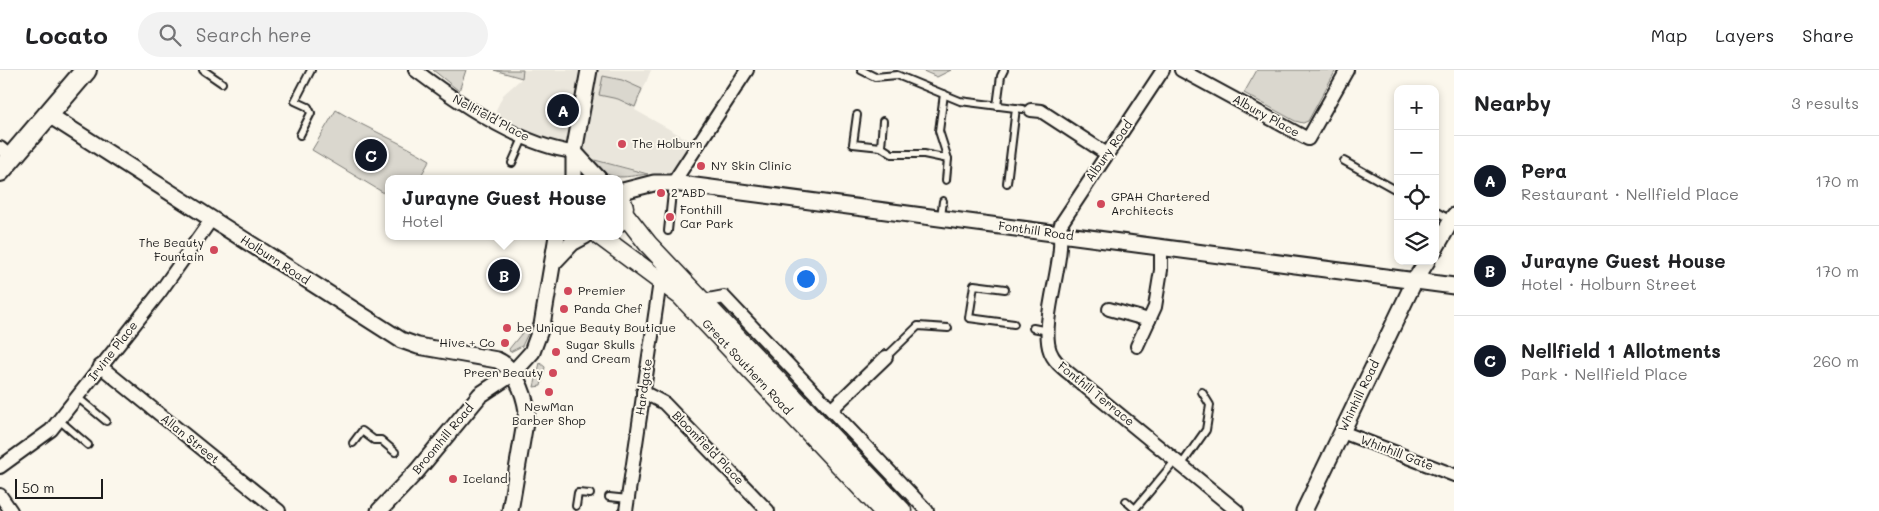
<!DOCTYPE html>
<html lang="en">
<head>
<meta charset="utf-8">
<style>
  body { margin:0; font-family:Mali,sans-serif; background:#f2f2f2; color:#202124 }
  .controls { position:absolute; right:15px; top:15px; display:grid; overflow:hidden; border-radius:10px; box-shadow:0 2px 8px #0003 }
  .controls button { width:45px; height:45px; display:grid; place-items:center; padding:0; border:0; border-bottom:1px solid #e0e0e0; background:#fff; color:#202124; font:25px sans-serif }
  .scale { position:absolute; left:15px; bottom:12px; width:88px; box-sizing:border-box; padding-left:5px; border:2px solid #1c1c1c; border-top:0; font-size:14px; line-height:18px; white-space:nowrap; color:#1c1c1c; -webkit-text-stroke:4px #fbf7ec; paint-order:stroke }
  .you { position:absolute; left:805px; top:208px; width:18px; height:18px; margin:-12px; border:4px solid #fff; border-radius:50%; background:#1a73e8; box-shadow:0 0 0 8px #1a73e833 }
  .badge { display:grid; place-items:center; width:32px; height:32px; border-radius:50%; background:#111827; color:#fff; font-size:16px; font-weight:700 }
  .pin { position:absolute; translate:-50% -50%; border:2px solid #fff; box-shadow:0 1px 5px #0006 }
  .popup { position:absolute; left:385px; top:105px; width:238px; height:65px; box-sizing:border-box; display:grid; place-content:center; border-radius:10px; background:#fff; filter:drop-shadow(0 1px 4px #0005); font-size:16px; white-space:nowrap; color:#757577 }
  .popup b { font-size:19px; color:#202124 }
  .popup::after { content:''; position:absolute; left:50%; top:100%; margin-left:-10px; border:10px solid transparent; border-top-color:#fff }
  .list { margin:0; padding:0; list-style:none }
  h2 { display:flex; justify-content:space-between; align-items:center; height:65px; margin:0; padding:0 20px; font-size:21px }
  h2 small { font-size:16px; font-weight:400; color:#757577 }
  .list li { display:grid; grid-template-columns:32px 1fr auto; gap:15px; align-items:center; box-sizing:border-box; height:90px; padding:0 20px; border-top:1px solid #e0e0e0 }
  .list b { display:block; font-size:19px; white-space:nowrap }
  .list p { margin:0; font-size:16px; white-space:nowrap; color:#757577 }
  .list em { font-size:16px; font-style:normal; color:#757577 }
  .icon { flex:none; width:28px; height:28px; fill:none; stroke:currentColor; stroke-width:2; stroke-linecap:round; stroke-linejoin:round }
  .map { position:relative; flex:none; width:1454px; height:441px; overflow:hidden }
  header { display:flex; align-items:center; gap:30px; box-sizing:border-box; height:70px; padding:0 25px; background:#fff; border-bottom:1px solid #e0e0e0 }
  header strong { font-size:24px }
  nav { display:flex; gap:28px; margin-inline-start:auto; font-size:18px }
  .search { width:350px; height:45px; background:#f2f2f2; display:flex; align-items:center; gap:12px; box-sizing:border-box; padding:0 18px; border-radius:28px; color:#757577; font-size:19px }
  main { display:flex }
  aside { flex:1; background:#fff }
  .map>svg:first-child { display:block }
</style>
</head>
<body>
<header>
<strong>Locato</strong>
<div class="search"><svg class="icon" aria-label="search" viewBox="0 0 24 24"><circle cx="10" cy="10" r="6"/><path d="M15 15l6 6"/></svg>Search here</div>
<nav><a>Map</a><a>Layers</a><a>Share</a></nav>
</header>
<main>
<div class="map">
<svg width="1454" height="441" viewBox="0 0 1454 441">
  <rect width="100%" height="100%" fill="#fbf7ec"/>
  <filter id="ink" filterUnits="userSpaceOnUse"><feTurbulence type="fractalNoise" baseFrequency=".02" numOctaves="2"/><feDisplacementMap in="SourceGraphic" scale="10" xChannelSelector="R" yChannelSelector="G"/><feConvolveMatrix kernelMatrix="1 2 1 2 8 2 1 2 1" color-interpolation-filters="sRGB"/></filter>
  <g filter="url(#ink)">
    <path fill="#eae6dc" d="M523 0H651L635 40 692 72 670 102 657 105 596 90 586 81 536 66 497 48 496 40 503 25 522 8Z"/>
    <g fill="#dad7ce" stroke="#7b7a75">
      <path d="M433 0H466L459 21Z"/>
      <path d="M494 0H523L522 8Z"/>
      <path d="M921 0H951L937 7Z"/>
      <path d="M1257 0H1336L1308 51 1303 53 1295 51 1244 23Z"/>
      <path d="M603 6 622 10 642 19 635 37 618 29 599 25Z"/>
      <path d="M336 40C367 59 399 71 430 90L419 109H389V126L312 80Z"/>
      <path d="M591 89 648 104C622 107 608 113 591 89Z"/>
      <path d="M526 258 529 261 522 276 510 282 509 279Z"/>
      <path d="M540 293 545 297 541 316 534 317Z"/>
    </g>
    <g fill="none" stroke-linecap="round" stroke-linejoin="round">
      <g stroke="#1c1c1c" stroke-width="10">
        <g id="service">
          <path d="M203 0 222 13"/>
          <path d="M861 0 875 7 897 5 960 31 1023 39"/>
          <path d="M944 24 939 61 948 89 946 110"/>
          <path d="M997 36 1001 6 1004 0"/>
          <path d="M857 45 853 74 881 77 892 84H924L948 89"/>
          <path d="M300 65 311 43 308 37 295 31 311 0"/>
          <path d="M881 77 883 51"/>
          <path d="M1344 91 1398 121"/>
          <path d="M512 93 524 66"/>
          <path d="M1007 113 1016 38"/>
          <path d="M1435 141 1451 150"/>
          <path d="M941 147 943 131"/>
          <path d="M668 161 673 113"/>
          <path d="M1005 219 974 215 969 248 1014 254"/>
          <path d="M1033 258 1048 261"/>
          <path d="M886 287 918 256 948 258"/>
          <path d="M77 327 106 351"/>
          <path d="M59 350 88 375"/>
          <path d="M353 373 362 361 374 370H381L395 382"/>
          <path d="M1182 394 1206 360 1210 335 1202 322"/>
          <path d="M609 427 628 429"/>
          <path d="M1126 431 1135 439 1176 390"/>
          <path d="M576 436 578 423 590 424"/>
        </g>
      </g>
      <g stroke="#1c1c1c" stroke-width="16">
        <g id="minor">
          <path d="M415 0C457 32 521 76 574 82"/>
          <path d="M1163 0 1061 154C1058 161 1061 168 1060 177 1059 204 1041 257 1050 281 1054 293 1067 301 1076 309L1237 441"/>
          <path d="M1181 0 1308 69 1347 0"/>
          <path d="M1031 40 1041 41 1107 84"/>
          <path d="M0 78 12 88"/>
          <path d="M673 113 747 0"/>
          <path d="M703 231 724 227 927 441"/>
          <path d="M1109 239 1149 250"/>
          <path d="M1137 276 1155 237 1161 200V177"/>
          <path d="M100 296 279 441"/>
          <path d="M643 322 664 333 768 441"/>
          <path d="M832 339 886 287"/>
          <path d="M1342 362 1454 405"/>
          <path d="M0 397 51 360 160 222 211 150"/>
          <path d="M0 425 11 441"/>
          <path d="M626 441 661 205"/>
        </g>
      </g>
      <g stroke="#1c1c1c" stroke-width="19">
        <g id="tertiary">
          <path d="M49 45 401 270 418 276 497 290C515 298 524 322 527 341L510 441"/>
          <path d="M574 82 599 109"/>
          <path d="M574 109V82L589 0"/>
          <path d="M619 122 654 113H673L1454 216"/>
          <path d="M1435 179 1454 146"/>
          <path d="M553 193 572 173 585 166"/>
          <path d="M379 441 417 401 480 325 513 303 532 282 542 255 557 166"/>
          <path d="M1304 441 1415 210 1427 191"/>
        </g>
      </g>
      <g stroke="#1c1c1c" stroke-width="21">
        <g id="secondary">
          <path d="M619 123 624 137 619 152"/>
          <path d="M623 142 648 174 902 441"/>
          <path d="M600 166 681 226 883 441"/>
        </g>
      </g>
      <g stroke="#1c1c1c" stroke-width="24">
        <path id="primary" d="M0 101 86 0"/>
      </g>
      <use href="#service" stroke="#fbf7ec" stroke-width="6"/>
      <use href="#minor" stroke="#fbf7ec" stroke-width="12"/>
      <use href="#tertiary" stroke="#fbf7ec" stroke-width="15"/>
      <use href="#secondary" stroke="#fbf7ec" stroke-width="18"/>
      <use href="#primary" stroke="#fbf7ec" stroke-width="20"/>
    </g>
  </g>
  <g fill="#d1495b" stroke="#fbf7ec" stroke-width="2">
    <circle cx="622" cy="74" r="5"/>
    <circle cx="701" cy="96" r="5"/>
    <circle cx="661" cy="123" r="5"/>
    <circle cx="1101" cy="134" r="5"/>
    <circle cx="670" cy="147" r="5"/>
    <circle cx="214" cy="180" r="5"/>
    <circle cx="568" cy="221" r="5"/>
    <circle cx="564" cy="239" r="5"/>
    <circle cx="507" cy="258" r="5"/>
    <circle cx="505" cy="273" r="5"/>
    <circle cx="556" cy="282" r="5"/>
    <circle cx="553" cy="303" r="5"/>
    <circle cx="549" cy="322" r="5"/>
    <circle cx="453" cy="409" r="5"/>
  </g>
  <g text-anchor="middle" stroke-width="4" stroke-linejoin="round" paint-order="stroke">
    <g font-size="12" fill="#1c1c1c" stroke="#fbf7ec">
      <text transform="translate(1266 46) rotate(29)" y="4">Albury Place</text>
      <text transform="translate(491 48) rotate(28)" y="4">Nellfield Place</text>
      <text transform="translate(1109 81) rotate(-55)" y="4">Albury Road</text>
      <text transform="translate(1036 161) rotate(8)" y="4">Fonthill Road</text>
      <text transform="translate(275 190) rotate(33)" y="4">Holburn Road</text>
      <text transform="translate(113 281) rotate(-52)" y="4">Irvine Place</text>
      <text transform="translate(747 297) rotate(47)" y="4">Great Southern Road</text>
      <text transform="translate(644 317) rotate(-82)" y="4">Hardgate</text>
      <text transform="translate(1096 324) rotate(39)" y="4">Fonthill Terrace</text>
      <text transform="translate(1359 326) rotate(-64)" y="4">Whinhill Road</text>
      <text transform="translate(190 369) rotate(39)" y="4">Allan Street</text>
      <text transform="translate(443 369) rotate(-50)" y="4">Broomhill Road</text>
      <text transform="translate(708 378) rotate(46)" y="4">Bloomfield Place</text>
      <text transform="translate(1397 383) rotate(21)" y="4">Whinhill Gate</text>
    </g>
    <g font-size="12" fill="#1c1c1c" stroke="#fbf7ec" text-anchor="start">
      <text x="632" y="78">The Holburn</text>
      <text x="711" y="100">NY Skin Clinic</text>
      <text x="671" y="127">2 ABD</text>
      <text x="1111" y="131">GPAH Chartered<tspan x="1111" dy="14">Architects</tspan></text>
      <text x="680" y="144">Fonthill<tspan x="680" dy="14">Car Park</tspan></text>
      <text x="204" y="177" text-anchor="end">The Beauty<tspan x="204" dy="14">Fountain</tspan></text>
      <text x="578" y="225">Premier</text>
      <text x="574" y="243">Panda Chef</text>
      <text x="517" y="262">be Unique Beauty Boutique</text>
      <text x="495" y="277" text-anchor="end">Hive + Co</text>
      <text x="566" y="279">Sugar Skulls<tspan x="566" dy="14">and Cream</tspan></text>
      <text x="543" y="307" text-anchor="end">Preen Beauty</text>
      <text x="549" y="341" text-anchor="middle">NewMan<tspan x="549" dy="14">Barber Shop</tspan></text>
      <text x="463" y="413">Iceland</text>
    </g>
  </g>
</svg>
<div class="controls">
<button>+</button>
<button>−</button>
<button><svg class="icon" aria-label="locate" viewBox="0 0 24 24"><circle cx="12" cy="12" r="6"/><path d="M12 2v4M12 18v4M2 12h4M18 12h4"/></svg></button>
<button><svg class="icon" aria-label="layers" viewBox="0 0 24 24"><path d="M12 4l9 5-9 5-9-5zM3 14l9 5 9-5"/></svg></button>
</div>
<div class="scale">50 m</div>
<div class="you"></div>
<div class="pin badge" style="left:563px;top:40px">A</div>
<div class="pin badge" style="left:504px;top:205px">B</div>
<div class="popup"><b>Jurayne Guest House</b>Hotel</div>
<div class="pin badge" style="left:371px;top:85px">C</div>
</div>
<aside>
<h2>Nearby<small>3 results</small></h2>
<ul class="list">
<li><span class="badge">A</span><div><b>Pera</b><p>Restaurant · Nellfield Place</p></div><em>170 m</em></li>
<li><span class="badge">B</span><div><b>Jurayne Guest House</b><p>Hotel · Holburn Street</p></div><em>170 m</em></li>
<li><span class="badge">C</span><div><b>Nellfield 1 Allotments</b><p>Park · Nellfield Place</p></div><em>260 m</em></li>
</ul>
</aside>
</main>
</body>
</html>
